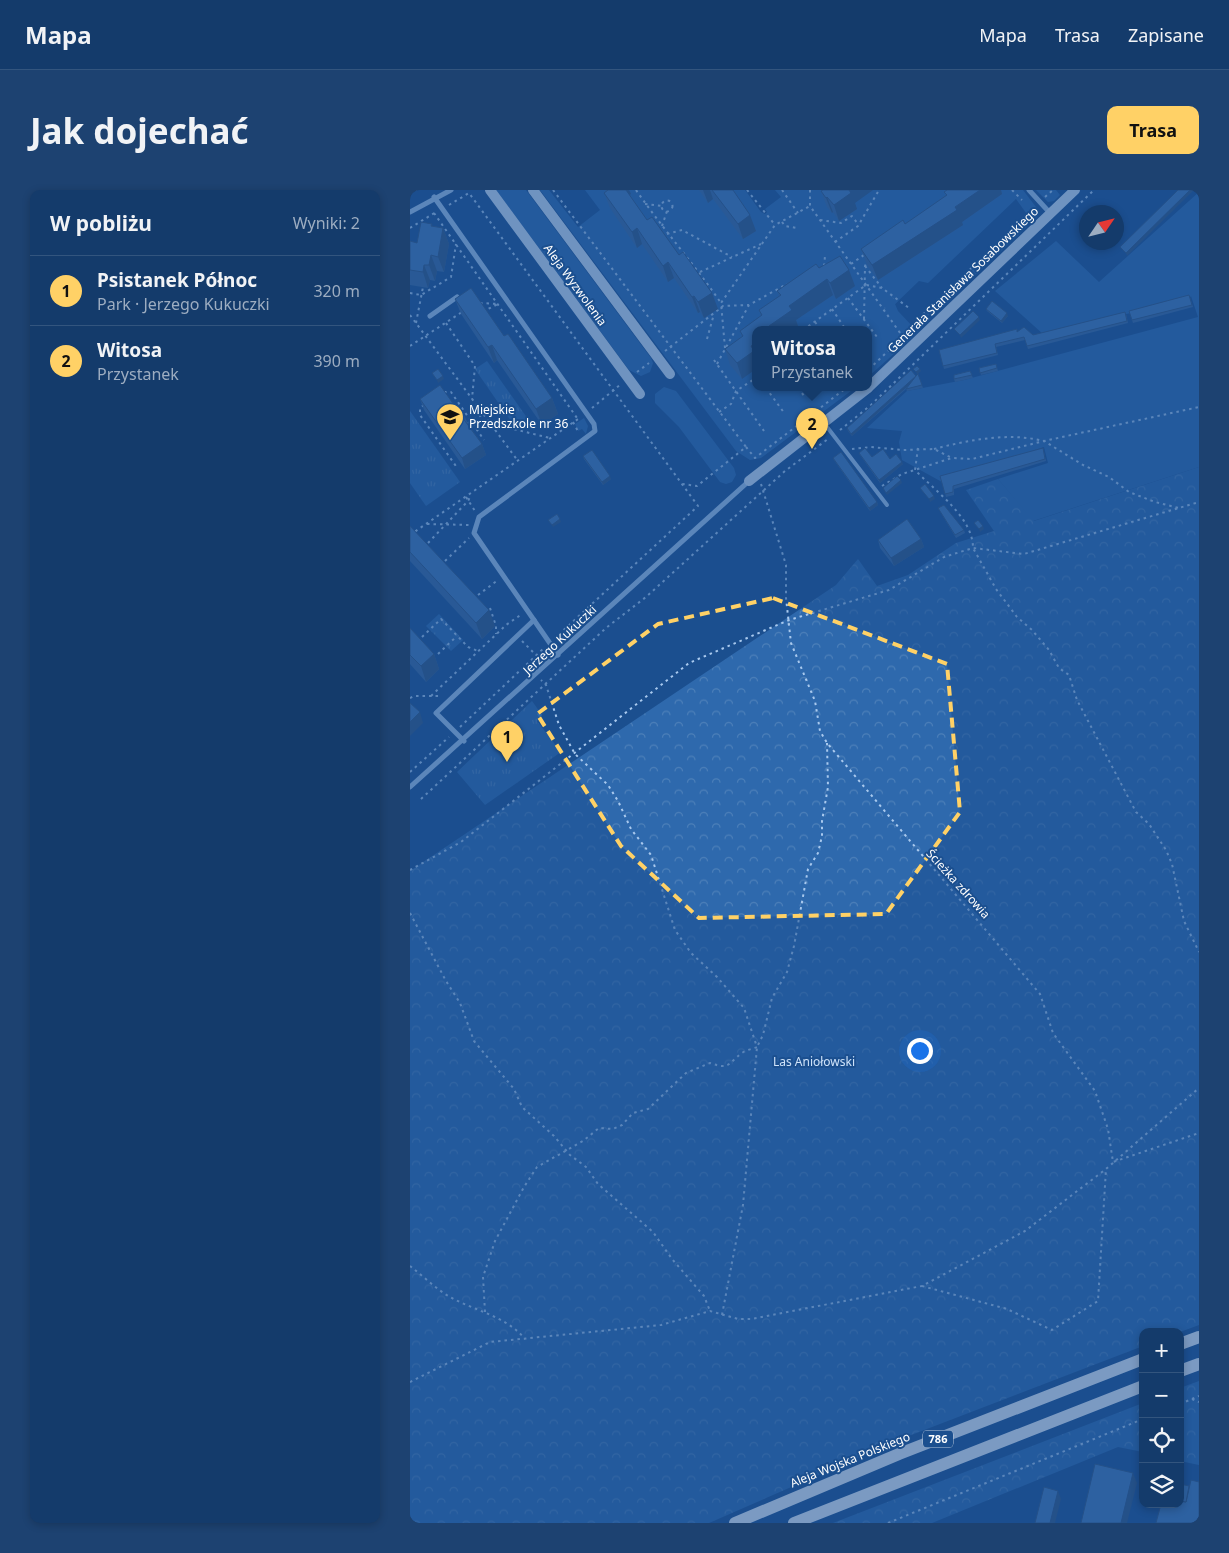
<!DOCTYPE html>
<html lang="pl">
<head>
<meta charset="utf-8">
<style>
  body { margin:0; font-family:"Noto Sans",sans-serif; background:#1d4271; color:#f1f3f6 }
  .controls { position:absolute; right:15px; bottom:15px; display:grid; overflow:hidden; border-radius:10px; box-shadow:0 2px 8px #0003 }
  .controls button { width:45px; height:45px; display:grid; place-items:center; padding:0; border:0; border-bottom:1px solid #33557e; background:#143b6b; color:#f1f3f6; font:25px sans-serif }
  .compass { position:absolute; left:669px; top:15px; width:45px; height:45px; border-radius:50%; background:#143b6b; box-shadow:0 2px 8px #0003; rotate:55deg }
  .you { position:absolute; left:509px; top:860px; width:18px; height:18px; margin:-12px; border:4px solid #fff; border-radius:50%; background:#1a73e8; box-shadow:0 0 0 8px #1a73e833 }
  .badge { display:grid; place-items:center; width:32px; height:32px; border-radius:50%; background:#ffd166; color:#111; font-size:16px; font-weight:700 }
  .pin { position:absolute; translate:-50% -41px; filter:drop-shadow(0 1px 2px #0008) }
  .pin::after { content:''; position:absolute; top:26px; width:18px; height:15px; background:inherit; clip-path:polygon(0 0,100% 0,50% 100%) }
  .popup { position:absolute; left:342px; top:136px; width:120px; height:65px; box-sizing:border-box; display:grid; place-content:center; border-radius:10px; background:#143b6b; filter:drop-shadow(0 1px 4px #0005); font-size:16px; white-space:nowrap; color:#9dadc1 }
  .popup b { font-size:19px; color:#f1f3f6 }
  .popup::after { content:''; position:absolute; left:50%; top:100%; margin-left:-10px; border:10px solid transparent; border-top-color:#143b6b }
  .list { margin:0; padding:0; list-style:none }
  h2 { display:flex; justify-content:space-between; align-items:center; height:65px; margin:0; padding:0 20px; font-size:21px }
  h2 small { font-size:16px; font-weight:400; color:#9dadc1 }
  .list li { display:grid; grid-template-columns:32px 1fr auto; gap:15px; align-items:center; box-sizing:border-box; height:70px; padding:0 20px; border-top:1px solid #33557e }
  .list b { display:block; font-size:19px; white-space:nowrap }
  .list p { margin:0; font-size:16px; white-space:nowrap; color:#9dadc1 }
  .list em { font-size:16px; font-style:normal; color:#9dadc1 }
  .icon { flex:none; width:28px; height:28px; fill:none; stroke:currentColor; stroke-width:2; stroke-linecap:round; stroke-linejoin:round }
  .map { position:relative; flex:none; width:789px; height:1333px; overflow:hidden; border-radius:10px }
  header { display:flex; align-items:center; gap:30px; box-sizing:border-box; height:70px; padding:0 25px; background:#143b6b; border-bottom:1px solid #33557e }
  header strong { font-size:24px }
  nav { display:flex; gap:28px; margin-inline-start:auto; font-size:18px }
  .intro { display:flex; align-items:center; justify-content:space-between; box-sizing:border-box; height:120px; padding:0 30px }
  h1 { margin:0; font-size:35px }
  .button { padding:12px 22px; border-radius:10px; background:#ffd166; color:#111; font-size:18px; font-weight:700 }
  main { display:flex; gap:30px; padding:0 30px }
  aside { flex:1; background:#143b6b; border-radius:10px; box-shadow:0 2px 8px #0003 }
  .map>svg:first-child { display:block }
</style>
</head>
<body>
<header>
<strong>Mapa</strong>
<nav><a>Mapa</a><a>Trasa</a><a>Zapisane</a></nav>
</header>
<div class="intro"><h1>Jak dojechać</h1><a class="button">Trasa</a></div>
<main>
<aside>
<h2>W pobliżu<small>Wyniki: 2</small></h2>
<ul class="list">
<li><span class="badge">1</span><div><b>Psistanek Północ</b><p>Park · Jerzego Kukuczki</p></div><em>320 m</em></li>
<li><span class="badge">2</span><div><b>Witosa</b><p>Przystanek</p></div><em>390 m</em></li>
</ul>
</aside>
<div class="map">
<svg width="789" height="1333" viewBox="0 0 789 1333">
  <defs>
    <pattern id="forest-crowns" width="20" height="18" patternUnits="userSpaceOnUse" patternTransform="scale(1.25)"><rect width="20" height="18" fill="#2e69ad"/><path d="M2 6a3 3 0 1 1 6 0M12 15a3 3 0 1 1 6 0" fill="none" stroke="#4d80b9"/></pattern>
    <pattern id="park-tufts" width="24" height="20" patternUnits="userSpaceOnUse" patternTransform="scale(1.25)"><rect width="24" height="20" fill="#2e69ad"/><path d="M3 7l-1-3M5 7V3M7 7l1-3M15 17l-1-3M17 17v-4M19 17l1-3" fill="none" stroke="#4d80b9"/></pattern>
  </defs>
  <rect width="100%" height="100%" fill="#1b4f8f"/>
  <g fill="#2e69ad">
    <path d="M86 0H116L241 168 243 173 240 182 231 186 219 180Z"/>
    <path d="M130 0H139L168 37 190 20 175 0H335L351 22 355 24 357 22 355 19 371 7 365 0H613L629 21 627 27 569 82 543 102 541 100 619 27 606 9 518 93 509 91 485 114 488 121 503 137 519 121 521 122 506 144 458 187V140H346V198H445L351 268 340 270 326 261Z"/>
    <path d="M626 0H646L650 5 644 11 638 12Z"/>
    <path d="M789 2V277L623 331 588 289 638 273 634 257 532 292 492 270 489 252 492 241 457 238 497 201 554 190 788 127 781 106 779 109 633 144 585 101 646 51 689 92Z"/>
    <path d="M254 197 266 201 324 278 326 285 322 292 316 294 310 292 269 237 245 213V204Z"/>
    <path d="M174 228 178 236 176 244 172 239 168 241 165 234Z"/>
  </g>
  <g fill="url(#forest-crowns)">
    <path d="M789 277V1135L770 1142H733V1156L496 1247 299 1333H0V681L426 395 448 369 467 396 498 385 546 353 584 341 556 300 588 289 624 331Z"/>
    <path d="M789 1191V1275L770 1271V1198Z"/>
    <path d="M733 1213V1262L708 1257 522 1333H423Z"/>
  </g>
  <g fill="url(#park-tufts)">
    <path d="M459 97 470 99 488 111 477 122Z"/>
    <path d="M77 171 120 232 111 238 105 237 65 179Z"/>
    <path d="M0 221 50 292 16 316 0 293Z"/>
    <path d="M29 424 53 450 41 461 16 436Z"/>
    <path d="M122 511 132 525 127 531 151 562 75 615 47 582Z"/>
  </g>
  <g fill="none" stroke-linecap="round" stroke-linejoin="round">
    <g stroke="#a9c9ee" stroke-width="2" stroke-dasharray="2.5 4" stroke-linecap="butt">
      <path d="M143 0 336 257 287 296 273 294"/>
      <path d="M226 0C253 39 284 74 311 113"/>
      <path d="M337 0 365 35"/>
      <path d="M372 0 388 23"/>
      <path d="M400 0V16L493 147 458 180"/>
      <path d="M602 0 612 10"/>
      <path d="M0 3 6 0"/>
      <path d="M635 7 643 0"/>
      <circle cx="257" cy="16" r="5.5"/>
      <path d="M235 14 252 16"/>
      <path d="M39 15 59 3 288 316 145 448"/>
      <path d="M24 23 167 228"/>
      <path d="M410 30 431 33 442 26 448 34"/>
      <path d="M372 32 375 36 387 38"/>
      <path d="M252 36 257 21"/>
      <path d="M0 38 26 22"/>
      <path d="M257 44 272 40 322 67"/>
      <path d="M425 52 448 36 469 0"/>
      <path d="M441 74 454 65"/>
      <path d="M414 76 415 66"/>
      <path d="M455 76 472 98"/>
      <path d="M290 82 351 54"/>
      <path d="M0 103 11 105 41 87 46 54"/>
      <path d="M438 108 467 147"/>
      <path d="M70 113 88 114 76 120"/>
      <path d="M422 119 436 140"/>
      <path d="M0 125 108 271"/>
      <path d="M454 129 455 76 457 72"/>
      <path d="M405 132 411 140"/>
      <path d="M6 133 13 97"/>
      <path d="M36 133 65 176 62 209"/>
      <path d="M393 140 456 95 472 98 499 118"/>
      <path d="M297 149 304 124"/>
      <path d="M494 149 493 147 502 135 625 17"/>
      <path d="M0 156 52 122"/>
      <path d="M315 158 311 113 365 35 400 16"/>
      <path d="M255 161 313 116 339 115"/>
      <path d="M304 170 354 241"/>
      <path d="M307 174 339 115 377 94"/>
      <path d="M227 182 239 173"/>
      <path d="M356 198 375 224"/>
      <path d="M388 198 395 207"/>
      <path d="M34 202H41L74 250"/>
      <path d="M14 215 10 218V225L48 279"/>
      <path d="M182 218 211 194"/>
      <path d="M309 222 321 214 326 201 346 188"/>
      <path d="M163 232 169 243"/>
      <path d="M58 233 73 224"/>
      <path d="M79 233 140 248"/>
      <path d="M430 240 461 215 684 0"/>
      <path d="M336 257 345 268 436 198"/>
      <path d="M508 258 505 280C525 301 563 327 563 358L586 399 607 427 622 440 639 460 649 478 659 485 667 510 726 622 739 634 756 660 762 674 774 731 789 762"/>
      <path d="M442 259 461 257 493 260 524 259 542 268"/>
      <path d="M524 259C559 250 598 242 634 251L789 217"/>
      <path d="M351 294 376 375V408L381 453 405 511 410 541 417 553 630 804 643 843 685 901 698 939 703 972 789 943"/>
      <path d="M472 296 492 284 542 268 562 269 634 251 673 275 699 287 719 302 745 312 769 318"/>
      <path d="M56 307 65 321"/>
      <path d="M17 334 59 335"/>
      <path d="M0 345 171 227"/>
      <path d="M18 353 58 311 61 305"/>
      <path d="M35 371 59 348"/>
      <path d="M68 405 88 390"/>
      <path d="M80 418 86 436V444"/>
      <path d="M12 447 31 429 58 457 68 461"/>
      <path d="M112 451 126 465"/>
      <path d="M28 464 47 446"/>
      <path d="M21 506 96 435 112 424"/>
      <path d="M0 508 4 506H32"/>
      <path d="M50 537 134 458"/>
      <path d="M0 582 39 547"/>
      <path d="M11 609 196 438 236 407 375 281 418 249"/>
      <path d="M0 680 51 652 279 473 379 430 479 400 534 367 563 358 614 364 789 312"/>
      <path d="M0 723 36 791 50 813 64 851 104 899 112 917 144 946 160 965 176 977 188 994 243 1042 262 1069 294 1106 300 1121"/>
      <path d="M0 1076C13 1086 26 1099 40 1107 65 1121 96 1126 115 1149"/>
      <path d="M512 1096 597 1119 642 1140 688 1111 696 979"/>
      <path d="M75 1122 73 1087 85 1051 114 997 127 977 173 951 189 938 203 939 212 935 223 923 238 919 276 883 300 873C320 880 317 874 332 863 336 860 342 859 347 857L334 818 307 787 281 763 265 740 241 665 221 639 208 611 198 595 165 564 149 535 136 495 131 490"/>
      <path d="M312 1125 333 1015 347 857 353 845 362 808 377 782 384 756 398 679 408 663 412 646V631L418 597 417 553"/>
      <path d="M0 1192 80 1152 251 1135 300 1121 328 1129H341L512 1096 615 1041 696 979 789 898"/>
      <path d="M782 1209 789 1212"/>
      <path d="M770 1214 789 1206"/>
      <path d="M478 1333 733 1229"/>
    </g>
    <path stroke="#a9c9ee" stroke-width="4" d="M414 233 477 315"/>
    <g stroke="#a9c9ee" stroke-width="5">
      <path d="M619 0 640 23"/>
      <path d="M24 7 184 234 185 241 69 327 64 343 148 465"/>
      <path d="M0 22 41 0"/>
      <path d="M20 126 47 107"/>
      <path d="M54 551 26 523 124 430"/>
      <path d="M0 597 339 291"/>
    </g>
    <g stroke="#d6e6fa" stroke-width="10">
      <path d="M80 0 230 204"/>
      <path d="M123 0 260 184"/>
      <path d="M458 198 665 0"/>
      <path d="M339 291 458 198"/>
    </g>
    <g stroke="#f0f6ff" stroke-width="12">
      <path d="M770 1154 789 1147"/>
      <path d="M770 1181 789 1174"/>
      <path d="M325 1333 489 1264 733 1169"/>
      <path d="M384 1333 733 1196"/>
    </g>
  </g>
  <g fill="#3a679d">
    <path d="M195 0H219L221 4 219 5 237 30 269 65 308 119 294 128 290 122 288 123 264 88 258 92 232 54 227 58 200 18 194 3 196 2Z"/>
    <path d="M289 0H323L346 41 333 49 303 9 298 13Z"/>
    <path d="M537 0H591L592 4 552 32 553 35 468 90 457 75 451 59 495 34 536 5 534 2Z"/>
    <path d="M411 1 445 13 447 19 429 31 423 22 422 23 417 17Z"/>
    <path d="M22 34V36L33 38 39 54 34 82 27 81 25 91 20 90 18 98 0 95V51L7 53Z"/>
    <path d="M409 78 445 96 426 109 423 105 386 130 388 136 346 140 332 189 320 175 315 159 332 147 330 141 351 126 349 120 369 106 367 101Z"/>
    <path d="M779 105 783 117 723 133 719 121Z"/>
    <path d="M45 109 142 208 148 224 132 235 87 170 84 173 51 124Z"/>
    <path d="M576 119 598 126 592 133 577 121Z"/>
    <path d="M716 124 718 133 618 159 615 150 586 157 588 165 534 179 529 160 607 142 623 145Z"/>
    <path d="M586 174 588 181 571 185 569 178Z"/>
    <path d="M560 181 563 188 545 192 544 189Z"/>
    <path d="M508 184 513 198 497 201 496 199 442 246 438 241 437 238Z"/>
    <path d="M10 209 49 222 54 225 58 234 72 254 76 265 55 279 14 220Z"/>
    <path d="M633 258 636 271 544 299V305L536 307 530 286Z"/>
    <path d="M449 263 462 267 493 274 470 293 450 265Z"/>
    <path d="M173 266 201 289 193 295 174 269Z"/>
    <path d="M423 268 467 312 468 315 460 321 424 270Z"/>
    <path d="M528 318 554 340 555 343 546 348Z"/>
    <path d="M0 336 85 436 72 449 0 371Z"/>
    <path d="M511 349 514 357 484 376 470 358 468 350Z"/>
    <path d="M0 438 24 464 29 479 16 492 0 474Z"/>
  </g>
  <g fill="#305480">
    <path d="M213 0H219L221 4 216 7Z"/>
    <path d="M293 0H300L303 9 298 13Z"/>
    <path d="M438 0H463L445 13 447 19 429 31 424 15Z"/>
    <path d="M570 0H591L592 4 552 32 553 35 468 90 462 75Z"/>
    <path d="M780 0H784L717 66 716 63Z"/>
    <path d="M417 7 423 22 422 23 416 8Z"/>
    <path d="M340 25 346 41 333 49 328 34Z"/>
    <path d="M33 38 39 54 34 82 28 67Z"/>
    <path d="M227 38 232 54 227 58 222 42Z"/>
    <path d="M21 65 27 81 25 91 19 75Z"/>
    <path d="M258 72 264 88 258 92 253 76Z"/>
    <path d="M14 75 20 90 18 98 13 82Z"/>
    <path d="M439 80 445 96 426 109 420 93Z"/>
    <path d="M417 89 423 105 386 130 388 136 381 140H361L359 136 379 116Z"/>
    <path d="M302 103 308 119 294 128 288 112Z"/>
    <path d="M284 106 290 122 288 123 282 107Z"/>
    <path d="M597 123 598 126 592 133 591 131Z"/>
    <path d="M569 127 570 130 551 148 550 145Z"/>
    <path d="M346 153V179L332 189 327 173 341 156Z"/>
    <path d="M82 155 87 170 84 173 78 157Z"/>
    <path d="M510 179 511 181 507 185 506 182Z"/>
    <path d="M33 186 34 189 28 193 27 190Z"/>
    <path d="M506 186 507 188 442 246 441 244Z"/>
    <path d="M142 208 148 224 132 235 126 219Z"/>
    <path d="M72 254 76 265 55 279 52 268Z"/>
    <path d="M492 272 493 274 470 293 469 290Z"/>
    <path d="M200 286 201 289 193 295 192 292Z"/>
    <path d="M491 290 492 293 477 305 476 303Z"/>
    <path d="M524 306 525 309 520 312 519 309Z"/>
    <path d="M467 312 468 315 460 321 459 318Z"/>
    <path d="M150 329 151 332 143 337 142 335Z"/>
    <path d="M573 336 574 339 570 342 569 339Z"/>
    <path d="M511 349 514 357 484 376 481 368Z"/>
    <path d="M79 420 85 436 72 449 66 433Z"/>
    <path d="M24 464 29 479 16 492 11 476Z"/>
    <path d="M10 522 13 533 0 546V532Z"/>
    <path d="M723 1283 727 1293 717 1333H711Z"/>
    <path d="M648 1301 651 1309 645 1333H640Z"/>
  </g>
  <g fill="#4478b7" stroke="#305480">
    <path d="M198 0H216L237 30 242 27 269 65 273 62 302 103 288 112 284 106 282 107 258 72 253 76 227 38 222 42 194 3Z"/>
    <path d="M302 0H323L340 25 328 34Z"/>
    <path d="M413 0H439L441 3 424 15 417 7 416 8 411 1Z"/>
    <path d="M537 0H570L545 17 547 20 462 75 451 59 493 30 495 34 537 5 534 2Z"/>
    <path d="M768 0H780L716 63 710 57Z"/>
    <path d="M11 32 22 34 21 36 33 38 28 67 21 65 19 75H14L13 82 0 80V51L7 53Z"/>
    <path d="M430 66 439 80 420 93 417 89 379 116 382 120 359 136 362 140H346V153L341 156 344 161 327 173 315 159 333 146 330 141 352 125 349 120 371 105 367 101 406 74 409 78Z"/>
    <path d="M61 98 94 146 98 144 142 208 126 219 82 155 78 157 45 109Z"/>
    <path d="M779 105 782 115 722 130 719 121Z"/>
    <path d="M582 111 597 123 591 131 576 119Z"/>
    <path d="M563 121 569 127 550 145 544 139Z"/>
    <path d="M715 122 717 131 617 156 614 147 585 154 587 163 533 176 529 160 607 139V142L614 137 623 145Z"/>
    <path d="M586 174 587 178 570 183 569 178Z"/>
    <path d="M507 176 510 179 506 182 503 179Z"/>
    <path d="M28 179 33 186 27 190 22 183Z"/>
    <path d="M501 180 506 186 441 244 437 238Z"/>
    <path d="M560 181 562 185 544 189V185Z"/>
    <path d="M508 184 512 195 496 199 506 186Z"/>
    <path d="M30 195 49 222 51 221 54 225 52 227 72 254 52 268 10 209Z"/>
    <path d="M455 258 462 267 473 259 480 269 486 264 492 272 469 290 449 263Z"/>
    <path d="M633 258 635 269 543 296V302L535 304 530 286Z"/>
    <path d="M182 260 200 286 192 292 173 266Z"/>
    <path d="M431 262 467 312 459 318 423 268Z"/>
    <path d="M487 286 491 290 476 303 473 298Z"/>
    <path d="M515 294 524 306 519 309 510 298Z"/>
    <path d="M534 315 554 340 545 345 528 318Z"/>
    <path d="M147 324 150 329 142 335 138 330Z"/>
    <path d="M497 329 511 349 481 368 468 350Z"/>
    <path d="M568 330 573 336 569 339 564 333Z"/>
    <path d="M0 336 79 420 66 433 0 362Z"/>
    <path d="M0 438 24 464 11 476 0 465Z"/>
    <path d="M0 513 10 522 0 532Z"/>
    <path d="M685 1274 723 1283 711 1333H671Z"/>
    <path d="M781 1290 789 1292V1333H746L751 1314H770V1311L776 1312Z"/>
    <path d="M770 1294 779 1296 776 1312 770 1311Z"/>
    <path d="M634 1297 648 1301 640 1333H625Z"/>
  </g>
  <path d="M0 0H789V1333H0ZM363 408 537 474 550 622 476 724 289 728 211 656 127 524 248 434Z" fill="#1b4f8f" fill-opacity=".55" fill-rule="evenodd"/>
  <path fill="none" stroke="#ffd166" stroke-width="4" stroke-dasharray="10 6" stroke-linejoin="round" d="M363 408 537 474 550 622 476 724 289 728 211 656 127 524 248 434Z"/>
  <defs>
    <g id="school-pin" transform="scale(1.4375)"><path d="M0 17L-7.5 6A9.5 9.5 0 1 1 7.5 6Z" fill="#ffd166" stroke="#1b4f8f"/><path d="M0-5L7-2L0 1L-7-2ZM-4 1L0 2.5L4 1V4Q0 6-4 4Z" fill="#111"/></g>
  </defs>
  <g fill-rule="evenodd">
    <use href="#school-pin" x="40" y="227"/>
  </g>
  <g text-anchor="middle" stroke-width="4" stroke-linejoin="round" paint-order="stroke">
    <rect fill="#1b4f8f" stroke="#bbcadd" stroke-width="1" x="513" y="1240.5" width="30" height="17" rx="4"/>
    <g font-size="11" font-weight="bold" fill="#fff">
      <text x="528" y="1253">786</text>
    </g>
    <g font-size="12" fill="#fff" stroke="#1b4f8f">
      <text transform="translate(553 90) rotate(-44)" y="4">Generała Stanisława Sosabowskiego</text>
      <text transform="translate(165 95) rotate(54)" y="4">Aleja Wyzwolenia</text>
      <text transform="translate(150 450) rotate(-43)" y="4">Jerzego Kukuczki</text>
      <text transform="translate(548 694) rotate(48)" y="4">Ścieżka zdrowia</text>
      <text transform="translate(440 1270) rotate(-22)" y="4">Aleja Wojska Polskiego</text>
    </g>
    <g font-size="12" fill="#fff" stroke="#1b4f8f" text-anchor="start">
      <text x="59" y="224">Miejskie<tspan x="59" dy="14">Przedszkole nr 36</tspan></text>
    </g>
    <g font-size="12" fill="#cfe3fa" stroke="#1b4f8f">
      <text x="404" y="876">Las Aniołowski</text>
    </g>
  </g>
</svg>
<div class="controls">
<button>+</button>
<button>−</button>
<button><svg class="icon" aria-label="locate" viewBox="0 0 24 24"><circle cx="12" cy="12" r="6"/><path d="M12 2v4M12 18v4M2 12h4M18 12h4"/></svg></button>
<button><svg class="icon" aria-label="layers" viewBox="0 0 24 24"><path d="M12 4l9 5-9 5-9-5zM3 14l9 5 9-5"/></svg></button>
</div>
<svg class="compass" viewBox="-18 -18 36 36"><path d="M0-13l5 13h-10z" fill="#e53935"/><path d="M0 13l5-13h-10z" fill="#9dadc1"/></svg>
<div class="you"></div>
<div class="pin badge" style="left:97px;top:572px">1</div>
<div class="pin badge" style="left:402px;top:259px">2</div>
<div class="popup"><b>Witosa</b>Przystanek</div>
</div>
</main>
</body>
</html>
